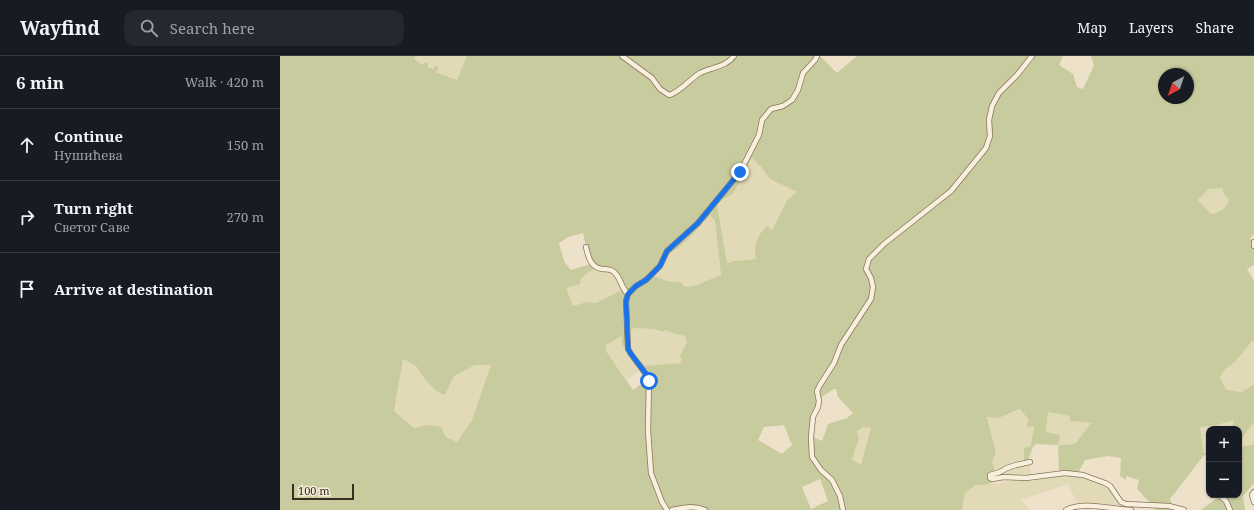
<!DOCTYPE html>
<html lang="en">
<head>
<meta charset="utf-8">
<style>
  body { margin:0; font-family:"Noto Serif",serif; background:#242831; color:#f1f3f6 }
  .controls { position:absolute; right:12px; bottom:12px; display:grid; overflow:hidden; border-radius:8px; box-shadow:0 1px 3px #0004 }
  .controls button { width:36px; height:36px; display:grid; place-items:center; padding:0; border:0; border-bottom:1px solid #363941; background:#171b24; color:#f1f3f6; font:20px sans-serif }
  .compass { position:absolute; left:878px; top:12px; width:36px; height:36px; border-radius:50%; background:#171b24; box-shadow:0 1px 3px #0004; rotate:220deg }
  .scale { position:absolute; left:12px; bottom:10px; width:62px; box-sizing:border-box; padding-left:4px; border:2px solid #3a2c21; border-top:0; font-size:11px; line-height:14px; white-space:nowrap; color:#3a2c21; -webkit-text-stroke:3px #f5ecd9; paint-order:stroke }
  .stop { position:absolute; width:12px; height:12px; margin:-9px; border:3px solid #1a73e8; border-radius:50%; background:#fff }
  .stop.end { background:#1a73e8; border-color:#fff; box-shadow:0 1px 4px #0008 }
  .list { margin:0; padding:0; list-style:none }
  h2 { display:flex; justify-content:space-between; align-items:center; height:52px; margin:0; padding:0 16px; font-size:17px }
  h2 small { font-size:13px; font-weight:400; color:#9ea1a6 }
  .list li { display:grid; grid-template-columns:26px 1fr auto; gap:12px; align-items:center; box-sizing:border-box; height:72px; padding:0 16px; border-top:1px solid #363941 }
  .list b { display:block; font-size:15px; white-space:nowrap }
  .list p { margin:0; font-size:13px; white-space:nowrap; color:#9ea1a6 }
  .list em { font-size:13px; font-style:normal; color:#9ea1a6 }
  .icon { flex:none; width:22px; height:22px; fill:none; stroke:currentColor; stroke-width:2; stroke-linecap:round; stroke-linejoin:round }
  .map { position:relative; flex:none; width:974px; height:454px; overflow:hidden }
  header { display:flex; align-items:center; gap:24px; box-sizing:border-box; height:56px; padding:0 20px; background:#171b24; border-bottom:1px solid #363941 }
  header strong { font-size:19px }
  nav { display:flex; gap:22px; margin-inline-start:auto; font-size:14px }
  .search { width:280px; height:36px; background:#242831; display:flex; align-items:center; gap:10px; box-sizing:border-box; padding:0 14px; border-radius:12px; color:#9ea1a6; font-size:15px }
  main { display:flex }
  aside { flex:1; background:#171b24 }
  .map>svg:first-child { display:block }
</style>
</head>
<body>
<header>
<strong>Wayfind</strong>
<div class="search"><svg class="icon" aria-label="search" viewBox="0 0 24 24"><circle cx="10" cy="10" r="6"/><path d="M15 15l6 6"/></svg>Search here</div>
<nav><a>Map</a><a>Layers</a><a>Share</a></nav>
</header>
<main>
<aside>
<h2>6 min<small>Walk · 420 m</small></h2>
<ul class="list">
<li><svg class="icon" aria-label="ahead" viewBox="0 0 24 24"><path d="M12 20V5M6 11l6-6 6 6"/></svg><div><b>Continue</b><p>Нушићева</p></div><em>150 m</em></li>
<li><svg class="icon" aria-label="right" viewBox="0 0 24 24"><path d="M7 20v-9h11M14 6l5 5-5 5"/></svg><div><b>Turn right</b><p>Светог Саве</p></div><em>270 m</em></li>
<li><svg class="icon" aria-label="arrive" viewBox="0 0 24 24"><path d="M6 21V4h12l-3 4 3 4H6"/></svg><div><b>Arrive at destination</b></div></li>
</ul>
</aside>
<div class="map">
<svg width="974" height="454" viewBox="0 0 974 454">
  <rect width="100%" height="100%" fill="#ede1ca"/>
  <g fill="#e2dab7">
    <path d="M136 0H187L177 24 154 16 153 13 148 10 145 6 143 9 134 3Z"/>
    <path d="M472 102 481 111 490 123 517 136 507 144 477 203 454 205 446 207 437 149 443 143 453 138Z"/>
    <path d="M942 132 944 138 949 144 946 151 942 155 933 158 930 157 917 145 929 133Z"/>
    <path d="M430 158 435 165 441 219 414 230 404 231 401 226 387 225 374 220 389 198 398 192 409 182Z"/>
    <path d="M315 212 329 215 335 219 343 234 316 247 307 246 293 250 285 232 300 228 301 222Z"/>
    <path d="M354 272 374 273 382 276 386 274 395 278 405 280 407 286 400 300 402 307 365 310 351 292 349 285 350 275Z"/>
    <path d="M342 280V289L353 306 367 324 365 325 359 315 347 324 326 295V289Z"/>
    <path d="M973 284 974 286V328L962 336 946 334 940 321 945 313 954 307Z"/>
    <path d="M123 303 136 310 144 322 156 335 165 339 174 320 195 309H212L192 364 177 386 146 369 134 372 114 355Z"/>
    <path d="M741 353 754 370 751 390 744 392V405L748 404 752 420 745 421 719 420 715 414 712 406 716 397 706 361 719 362Z"/>
    <path d="M768 356 790 360 791 365 811 367 795 388 778 389 766 376Z"/>
    <path d="M954 363 952 373H929V397L924 399 920 371 937 369Z"/>
    <path d="M974 366V390H964L959 393V386Z"/>
    <path d="M583 371 591 372 582 409 572 403 579 383 577 375Z"/>
    <path d="M783 420H790L810 422 828 430 839 446V450L821 447H797L788 428 741 444 751 454H682L685 437 696 429H704L712 427 718 428 729 425H750Z"/>
  </g>
  <g fill="#c8cb9d" fill-rule="evenodd">
    <path d="M0 0H136L134 3 143 9 145 6 148 8V11L153 13 155 10H158V14L155 16 177 24 187 0H540L557 17 577 0H783L779 9 793 18 797 31 803 33 814 9 811 0H974V178L970 182 974 187V209L967 213 974 225V286L973 284 954 307 945 313 940 321 946 334 962 336 974 328V366L959 386V373H952L954 364 937 369 920 371 924 398 929 397V399H924L890 443 894 454H875V452L857 433 859 424 846 420V424L840 420 841 402 828 400 805 404 798 417 779 416 778 389 756 388 753 391 748 404 744 405V392L751 390 754 370 748 371 747 368 749 364 740 353 719 362 706 361 708 366 716 397 712 406 715 414 709 417 708 421 712 427 704 429H696L685 437 682 454H428C415 448 401 450 388 453L374 421 370 423 384 454H0ZM884 18H908V42H884ZM472 102 481 111 490 123 517 136 507 144 492 174 487 170C477 179 473 191 476 203L454 205 447 207 437 149 443 143 453 138ZM942 132 944 138 949 144C946 153 941 155 933 158L930 157 918 144 929 133ZM430 159 435 165 441 219 414 230 405 231 401 226 387 225 374 220 389 198 398 192 409 182ZM303 177 310 208 291 214 284 205 279 187 288 181ZM315 212C334 216 334 217 342 234L316 247 307 246 293 250 286 232 300 228 301 222ZM354 272 374 273 382 276 386 274 395 278 405 280 407 286 400 300 402 307 365 310C354 298 348 292 350 275ZM342 280V289L353 306 367 324 353 334 326 295V289ZM123 303 136 310 144 322 156 335 165 339 174 320 195 309H211L192 364 177 386 165 380 161 371 146 369 134 372 114 355ZM554 333H556L558 341 573 357 567 362 548 368 542 385 535 382 530 366 543 340ZM768 356 790 360V365L811 367 795 388 778 389 780 379 766 376ZM504 369 512 389 502 398 478 384 484 371ZM583 371 591 372 581 409 572 403 579 383 577 375ZM540 423 548 445 531 453 522 431Z"/>
    <path d="M974 389V427L963 440 965 454H921L941 439H959V393L964 390Z"/>
  </g>
  <g fill="none" stroke-linecap="round" stroke-linejoin="round">
    <g stroke="#89735f" stroke-width="6">
      <g id="minor">
        <path d="M342 0 372 22 380 33 389 39C399 37 411 22 420 17 432 11 446 11 454 0"/>
        <path d="M974 186V190"/>
        <path d="M306 191C308 200 310 211 322 213 326 213 331 213 334 216 341 222 341 232 348 238L346 245 348 293 351 298 369 322 368 375 371 417 382 446 387 454"/>
        <path d="M348 238 356 230 366 224 380 210 387 195 418 167 460 116 479 79 482 64 491 53 503 50 512 44 518 34 523 17 535 4 537 0"/>
        <path d="M750 406 736 409 727 412 720 416 710 419V422L712 423 724 421 746 422 785 417 803 419 825 427 830 430 841 446 846 448 889 450 904 454"/>
        <path d="M974 436 972 439 974 446"/>
        <path d="M939 439 946 445 950 454"/>
        <path d="M392 454C403 452 414 449 425 454"/>
        <path d="M563 454 560 440 552 424 541 414 532 401 531 381 533 361 538 351 539 345 537 335 540 329 554 307 561 289 591 243 593 231 591 222 586 213 589 203 604 188 671 135 706 92 710 80 709 64 712 50 719 37 737 19 752 0"/>
        <path d="M786 454C802 445 832 453 851 454"/>
      </g>
    </g>
    <use href="#minor" stroke="#f8efdd" stroke-width="4.5"/>
  </g>
  <g fill="none" stroke-linecap="round" stroke-linejoin="round">
    <path stroke="#1a73e8" stroke-width="5" d="M369 325V322L351 298 348 293 346 245 348 238 356 230 366 224 380 210 387 195 418 167 460 116"/>
  </g>
</svg>
<div class="controls">
<button>+</button>
<button>−</button>
</div>
<svg class="compass" viewBox="-18 -18 36 36"><path d="M0-13l5 13h-10z" fill="#e53935"/><path d="M0 13l5-13h-10z" fill="#9ea1a6"/></svg>
<div class="scale">100 m</div>
<div class="stop" style="left:369px;top:325px"></div>
<div class="stop end" style="left:460px;top:116px"></div>
</div>
</main>
</body>
</html>
